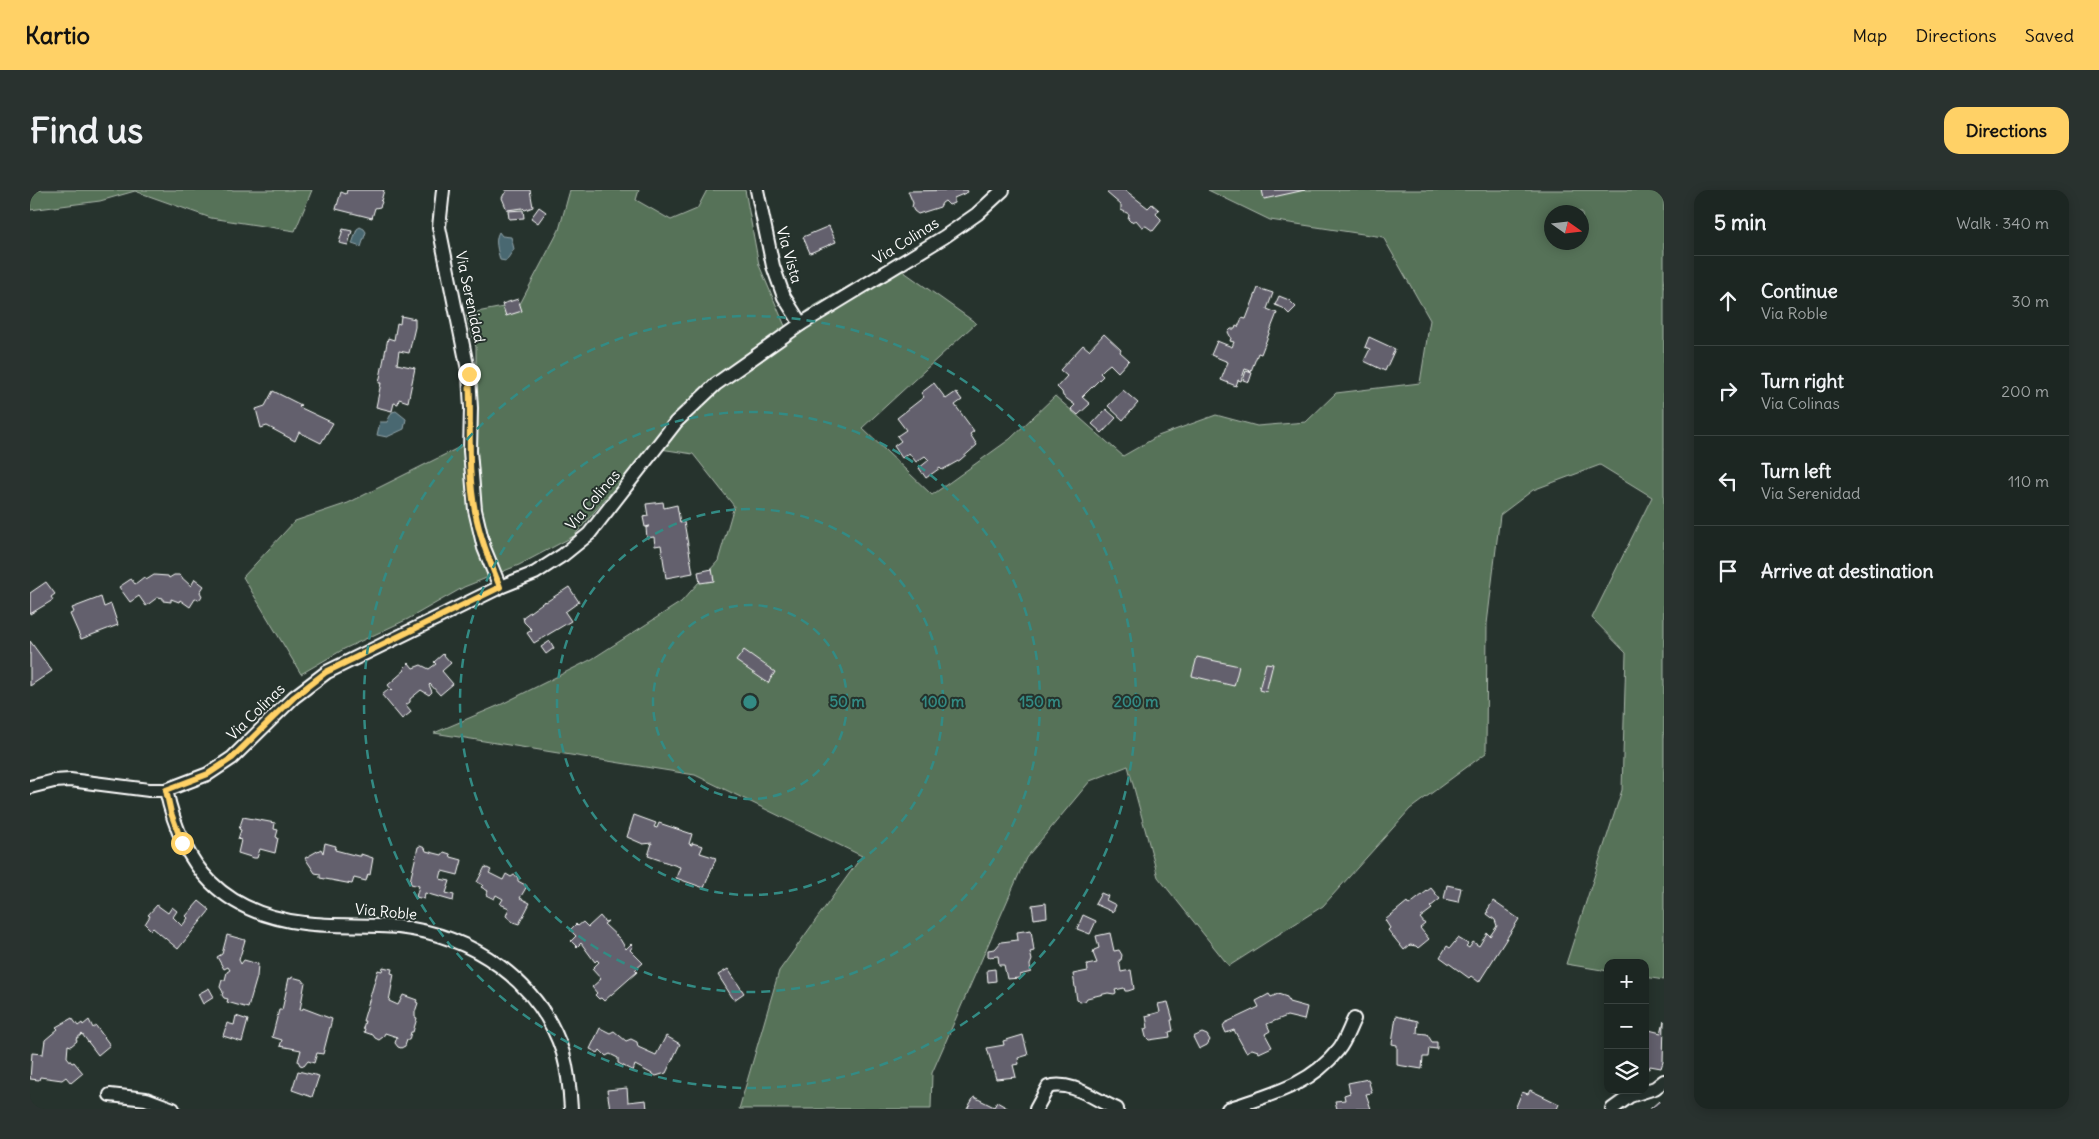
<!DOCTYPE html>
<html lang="en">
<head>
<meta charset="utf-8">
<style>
  body { margin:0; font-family:Delius,sans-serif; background:#29322f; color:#f1f3f6 }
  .controls { position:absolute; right:15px; bottom:15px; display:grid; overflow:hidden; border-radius:10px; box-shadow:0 2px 12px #0003 }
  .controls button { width:45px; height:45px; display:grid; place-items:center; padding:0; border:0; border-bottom:1px solid #3a4340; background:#1c2622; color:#f1f3f6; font:25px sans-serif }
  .compass { position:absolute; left:1514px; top:15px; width:45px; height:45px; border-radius:50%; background:#1c2622; box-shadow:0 2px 12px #0003; rotate:104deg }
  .stop { position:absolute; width:15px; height:15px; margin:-11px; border:4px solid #ffd166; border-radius:50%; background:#fff }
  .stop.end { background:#ffd166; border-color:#fff; box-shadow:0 1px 5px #0008 }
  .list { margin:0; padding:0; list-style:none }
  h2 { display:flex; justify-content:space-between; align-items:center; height:65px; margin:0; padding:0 20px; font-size:21px }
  h2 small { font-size:16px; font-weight:400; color:#a0a5a5 }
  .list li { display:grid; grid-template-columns:32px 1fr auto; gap:15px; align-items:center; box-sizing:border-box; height:90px; padding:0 20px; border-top:1px solid #3a4340 }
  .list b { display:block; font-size:19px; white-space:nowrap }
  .list p { margin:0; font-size:16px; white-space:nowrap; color:#a0a5a5 }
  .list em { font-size:16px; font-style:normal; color:#a0a5a5 }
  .icon { flex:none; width:28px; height:28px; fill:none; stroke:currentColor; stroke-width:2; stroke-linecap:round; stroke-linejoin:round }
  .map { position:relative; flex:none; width:1634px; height:919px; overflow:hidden; border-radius:15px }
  header { display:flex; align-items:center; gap:30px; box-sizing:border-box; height:70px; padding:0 25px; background:#ffd166; color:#111 }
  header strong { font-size:24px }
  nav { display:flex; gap:28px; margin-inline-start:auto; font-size:18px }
  .intro { display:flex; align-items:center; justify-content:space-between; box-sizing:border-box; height:120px; padding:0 30px }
  h1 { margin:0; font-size:35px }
  .button { padding:12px 22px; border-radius:15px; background:#ffd166; color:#111; font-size:18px; font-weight:700 }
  main { display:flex; gap:30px; padding:0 30px }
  aside { flex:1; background:#1c2622; border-radius:15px; box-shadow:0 2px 12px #0003 }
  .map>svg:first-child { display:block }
</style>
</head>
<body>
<header>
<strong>Kartio</strong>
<nav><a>Map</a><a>Directions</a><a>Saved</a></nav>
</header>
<div class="intro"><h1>Find us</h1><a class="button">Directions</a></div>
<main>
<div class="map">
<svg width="1634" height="919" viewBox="0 0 1634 919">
  <rect width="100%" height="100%" fill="#26332d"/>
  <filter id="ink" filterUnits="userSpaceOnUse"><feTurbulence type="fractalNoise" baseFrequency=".02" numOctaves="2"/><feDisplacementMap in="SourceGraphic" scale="10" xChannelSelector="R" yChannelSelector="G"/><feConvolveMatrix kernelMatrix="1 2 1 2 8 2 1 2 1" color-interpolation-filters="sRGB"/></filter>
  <g filter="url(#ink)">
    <g fill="#577258" stroke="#abb8ac" fill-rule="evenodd">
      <path d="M0 0H282L265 41 181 28 105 1 70 11 0 20Z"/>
      <path d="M540 0H609L606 10 641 30 667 19 677 0H715L729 75 755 136 784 116 860 72 946 133 832 238 902 305 980 249 1025 206 1093 266 1128 246 1186 225 1227 236 1276 232 1306 203 1390 193 1400 130 1353 47 1240 30 1178 0H1634V790L1615 787V773H1578V781L1536 774 1592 600 1596 463 1562 428 1622 307 1570 275 1503 300 1470 325 1457 434 1456 563 1380 619 1293 716 1199 776 1128 687 1098 576 1060 591 996 668 902 883 901 919H709L749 781 832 666 665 585 404 543 472 514 562 469 651 412 688 371 704 316 663 264 624 258 582 301 544 346 489 375 434 397 378 429 314 459 271 484 213 387 265 331 318 313 446 249V157L436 124 490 114 529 40ZM1522 22H1552V52H1522Z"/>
    </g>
    <g fill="#4a6871" stroke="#92a4aa">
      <path d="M330 37 334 39 336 42 331 57 322 54 327 39Z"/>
      <path d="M469 42 472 46 481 47 484 59 476 71 470 70C468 61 464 50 469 42Z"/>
      <path d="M366 221 376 229 374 239 357 247 347 245 350 232H357L362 222Z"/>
    </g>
    <g fill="#63616d" stroke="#fff">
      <path d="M317 0H354L351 11 350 10 352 12 350 17 345 18 342 28 306 19 311 2 316 4Z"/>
      <path d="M475 0H500L503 17 495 20 493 18 477 20 472 8 474 4 476 3Z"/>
      <path d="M937 0 938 2 924 8V13L919 15 915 11 912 13 910 17 888 24 884 21 882 17 883 13 878 1Z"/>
      <path d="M1079 0H1095L1118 18 1122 14 1129 20 1126 24 1131 29V31L1123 41 1116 36 1112 37 1106 30 1101 32 1098 29 1099 24 1091 20V15L1077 3Z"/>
      <path d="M1232 0H1275L1234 9Z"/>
      <path d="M509 17 516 22 508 33 501 28Z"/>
      <path d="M493 20 494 28 479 29 478 21Z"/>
      <path d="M799 36 806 52 780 63 773 47Z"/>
      <path d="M313 39 322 41 318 55 309 53Z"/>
      <path d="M1228 98 1243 103 1237 119 1247 123 1231 164 1228 163 1221 181 1215 179 1211 191 1208 190 1206 196 1191 190 1198 172 1181 165 1187 151 1202 157 1204 152 1200 151 1201 148 1198 142 1201 139H1205L1206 136 1208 137 1212 128 1216 129Z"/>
      <path d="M1249 106 1259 110 1266 117 1259 124 1253 118 1245 115Z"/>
      <path d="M488 109 492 121 476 126 472 114Z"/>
      <path d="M371 126 385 129V137L379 163 369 161 367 174 385 178 378 212 369 209 368 214 364 213 362 221 346 217 351 193H349L358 148 364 150 367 133 370 134Z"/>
      <path d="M1074 144 1091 160 1090 162 1099 170 1088 182 1080 174 1075 178 1070 183 1073 186 1052 207 1060 214 1048 225 1041 219 1045 215 1033 206 1032 202 1027 197 1037 186 1030 180 1053 155 1059 160Z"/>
      <path d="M1339 147 1365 159 1355 181 1334 171 1340 159 1335 157Z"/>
      <path d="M1216 181 1222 183 1219 192 1213 190Z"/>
      <path d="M904 193 916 209 926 202 932 210 925 215 944 241 940 244 947 255 930 270 912 280 910 278 896 288 889 278 899 270 895 266 886 272 879 263 872 268 864 256 871 251 867 246 876 240 867 228 894 207 891 203Z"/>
      <path d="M1093 200 1108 213 1093 230 1078 216Z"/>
      <path d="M243 201 271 215 269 217 303 233 291 253 269 242 265 251 237 236 231 238 226 219 235 216Z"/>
      <path d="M1076 219 1086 228 1072 243 1062 234Z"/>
      <path d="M633 312 634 318 647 315 650 333 654 332 663 383 636 388 631 355 625 356 624 347 617 348 616 338 620 336 615 337 613 327 618 326 616 314Z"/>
      <path d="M682 379 684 391 670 393 668 382Z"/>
      <path d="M124 385 138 386 139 388 144 385H149L161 396 165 389 174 396 170 402 172 406 169 410 165 409 160 417 150 410 149 412 141 409V412L133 411V408L128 407 116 416 109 406 100 412 89 397 101 389 105 394 114 387 116 390Z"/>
      <path d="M16 392 25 404 21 407 23 410 0 424V403Z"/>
      <path d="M539 397 549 412 535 422 541 431 504 453 497 443 502 440 494 432 493 427 515 411 516 412Z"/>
      <path d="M71 407 74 417 81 414 88 435 51 449 40 424 44 422 42 418Z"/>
      <path d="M0 451 22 481 0 496Z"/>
      <path d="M520 451 524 458 516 464 511 457Z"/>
      <path d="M714 460 745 482 738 493 706 471Z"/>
      <path d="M413 464 421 473 412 481 423 494 410 505 400 494 399 495 402 502 399 505 391 500 380 509V512L376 515 381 521 380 523 372 529 352 505 359 499 361 501 362 500 358 495 375 480 373 479 379 473 383 478 391 475 399 479 406 474 404 472Z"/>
      <path d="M1167 467 1209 476 1204 496 1162 486Z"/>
      <path d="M1236 473 1243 474 1236 502 1229 500Z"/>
      <path d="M604 625 626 633 624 637 627 638 629 633 662 644 659 654 662 655V653L673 656 670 663 686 668 674 698 646 688 650 677 618 666 622 653 613 654 597 647Z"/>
      <path d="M213 627 245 633 244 639 248 640 246 647 248 648 245 663 230 659 227 668H224L208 663 211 650 208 649 211 640 209 639Z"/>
      <path d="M295 653 306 656 305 660 328 666H331V664L343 668 340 685 338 684 336 691 324 688 322 694 290 688V684L285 683 275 668 291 659 293 663Z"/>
      <path d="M390 656 395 658 396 661 412 665 414 662 420 664 421 667 432 670 428 685 412 681 410 689 420 691 416 703 424 705 423 711 395 703 394 709 386 707 389 696 381 694 380 691 388 657Z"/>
      <path d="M455 677 461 680 459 683 473 690 476 684 481 687 484 685 488 687V691L497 696 490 708 500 713 489 734 483 732 476 726 479 718 470 714 473 709 466 705 464 709 456 705 458 701 451 697 453 695 447 692Z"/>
      <path d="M1417 695 1431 698 1428 712 1414 709Z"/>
      <path d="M1401 698 1410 709 1400 717 1402 719 1390 728 1395 734 1390 738 1399 749 1388 758 1386 756 1380 755 1374 760 1358 740 1360 738 1355 730 1377 712 1379 715Z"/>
      <path d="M1071 703 1078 706 1076 710 1086 715 1083 722 1065 714Z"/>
      <path d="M169 711 180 720 148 759 123 738 121 740 115 734 120 726 118 725 127 715 138 723 142 717 147 721 143 727 152 736 158 728 156 726Z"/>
      <path d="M1463 711 1489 729 1449 792 1441 786 1439 788 1410 767 1417 756 1420 758 1428 748 1438 754 1436 756 1439 758 1443 752 1449 756 1457 743 1460 746 1467 736 1465 730 1457 724 1458 722 1457 721Z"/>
      <path d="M1016 713 1017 727 1004 729 1002 715Z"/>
      <path d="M1053 725 1066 731 1060 744 1047 739Z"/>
      <path d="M570 726 575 732 578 731 574 734 590 749 596 759 601 754 603 756 600 760 613 773 605 780 607 782 574 811 571 808 569 809 565 805 567 803 562 797 571 789 562 779 569 772 567 770 565 772 551 753 547 757 541 751 546 746 540 740 546 734 548 736 553 732 558 737Z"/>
      <path d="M1001 740 1004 761 1000 762 1002 770 1000 775 1001 782 990 785V788L977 789 974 775H969L968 766 958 767V760L965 759 971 752 988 750 987 742Z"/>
      <path d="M1080 743 1084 761 1089 760 1092 765 1091 770H1089L1091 782 1101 780 1104 799 1098 801H1095L1094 798 1085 800 1086 803 1084 804 1078 803 1057 808 1055 811 1050 812 1047 810 1043 784 1058 781 1057 775 1067 773 1063 763 1064 760 1069 758 1066 746Z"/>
      <path d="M197 745 215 750 209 770 211 774 214 770 228 774 227 787 218 818 197 812 198 809 194 808 192 805 193 802 190 797 192 790H195L197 782 200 780 198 777 194 779 187 767 192 764Z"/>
      <path d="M353 777 362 779 361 783 364 784 359 811 368 815 373 805 387 810 386 812 388 813 385 822V827L387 828 383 842H381L379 850H377L375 856 371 858 368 857 365 853 367 847 355 843 353 847 349 850 345 848 343 845 334 842 335 839 333 838 335 831H333L348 780 352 781Z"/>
      <path d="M698 779 714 803 704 810 688 785Z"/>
      <path d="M965 779 966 791 958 792 957 780Z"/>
      <path d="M262 787 273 790 272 792H275L270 820H272L273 818 302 829 293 864 287 863 284 873 278 871 274 876 270 875 268 871 271 860 250 856 252 850 242 847 249 820H252L259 788 261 789Z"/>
      <path d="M179 798 184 807 173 814 168 804Z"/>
      <path d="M1239 804 1241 807 1248 804 1257 807 1259 812 1277 817 1274 830 1257 826 1237 834 1240 841 1235 844 1242 857 1229 863 1228 861 1222 859 1216 862 1204 840 1196 843 1193 836 1195 833 1229 817 1226 811Z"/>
      <path d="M1138 812 1143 830H1141L1143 841 1139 842 1140 847 1119 850 1116 847 1114 839 1118 838 1116 826 1130 822 1128 814Z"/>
      <path d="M206 826 218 830 212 852 193 846 197 833 204 835Z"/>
      <path d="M1366 826 1388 831 1387 843 1397 844 1402 852H1407V859L1399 858 1398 867H1393L1392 879 1367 875V855L1362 854Z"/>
      <path d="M42 828 48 836 52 833 53 835 59 830 63 838 66 836 80 855 68 865 52 844 46 849 47 851 41 856 38 855 37 867 42 873 44 872 53 883 41 893 36 887 32 890 10 887 9 890 0 889 2 863 13 864 15 850 28 839 26 837Z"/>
      <path d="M1634 831 1633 872 1631 878 1620 876 1619 879 1615 878V839L1631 843Z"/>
      <path d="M570 838 580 843 584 841 596 851 601 849 607 852 608 857 626 865 636 846 650 854 636 883 626 886 605 875 603 881 588 873V868L580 864 576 866 570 860 568 863 560 859Z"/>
      <path d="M1172 843 1177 845 1180 850 1177 855 1169 859 1163 847Z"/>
      <path d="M993 845 998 865 988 868 989 874 983 875 986 887 966 889 957 858 974 855 973 851Z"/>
      <path d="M268 881 289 886 282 907 262 900Z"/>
      <path d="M1338 889 1342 903 1336 904 1341 919H1307L1305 911 1315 910 1314 905 1320 903 1318 893Z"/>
      <path d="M597 898 598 912 616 910 617 919H580L577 900Z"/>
      <path d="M1500 900 1529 914 1527 919H1485L1492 902 1498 904Z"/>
      <path d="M944 907 964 917 967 912 979 919H937Z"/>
      <path d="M1629 911 1634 919H1620Z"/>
    </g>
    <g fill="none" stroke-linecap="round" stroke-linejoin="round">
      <g stroke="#fff" stroke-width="16">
        <g id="street">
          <path d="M413 0 409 37 439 185 441 218 440 261 445 320 454 358 470 397"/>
          <path d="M727 0 743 76 754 107 771 134"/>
          <path d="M0 597 24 591 40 590 119 600H136L178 584 202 568 264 507 297 482 470 397 505 383 533 365 559 344 646 232 686 194 771 134 914 47 947 24 973 0"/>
          <path d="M136 600C153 678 192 723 274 733 305 737 337 734 368 737 442 745 510 791 533 863 538 881 540 900 541 919"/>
          <path d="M80 905 116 909 143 919"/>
          <path d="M1006 919 1018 897C1042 890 1065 910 1087 919"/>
          <path d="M1198 919C1238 905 1280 896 1308 860 1315 852 1319 839 1324 829"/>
          <path d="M1582 919 1600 906 1625 898 1634 891"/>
        </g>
      </g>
      <use href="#street" stroke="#26332d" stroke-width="12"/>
    </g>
  </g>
  <g fill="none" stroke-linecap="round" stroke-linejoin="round" filter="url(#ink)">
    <path stroke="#ffd166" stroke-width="6" d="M152 653 141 623 136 600 178 584 202 568 264 507 296 482 470 397C460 372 450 348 445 321 436 276 442 229 439 184"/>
  </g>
  <g fill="none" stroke="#338b84" stroke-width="2.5" stroke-dasharray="9 6">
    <circle cx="720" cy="512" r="97"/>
    <circle cx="720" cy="512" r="193"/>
    <circle cx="720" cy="512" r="290"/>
    <circle cx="720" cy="512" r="386"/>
  </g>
  <g text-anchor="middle" stroke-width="4" stroke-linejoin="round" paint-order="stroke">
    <g font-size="15" fill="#fff" stroke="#26332d">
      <text transform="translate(876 51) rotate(-32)" y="5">Via Colinas</text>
      <text transform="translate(759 65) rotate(74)" y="5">Via Vista</text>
      <text transform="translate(440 107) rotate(78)" y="5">Via Serenidad</text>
      <text transform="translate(563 310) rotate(-49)" y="5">Via Colinas</text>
      <text transform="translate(226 522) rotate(-44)" y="5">Via Colinas</text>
      <text transform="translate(356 722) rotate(5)" y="5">Via Roble</text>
    </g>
  </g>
  <circle cx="720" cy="512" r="8" fill="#338b84" stroke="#26332d" stroke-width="2.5"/>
  <g font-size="15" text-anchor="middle" font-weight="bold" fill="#338b84" stroke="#26332d" stroke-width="4" stroke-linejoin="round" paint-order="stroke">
    <text x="817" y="517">50 m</text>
    <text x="913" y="517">100 m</text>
    <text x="1010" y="517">150 m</text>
    <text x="1106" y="517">200 m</text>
  </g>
</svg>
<div class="controls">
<button>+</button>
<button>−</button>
<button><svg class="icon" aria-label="layers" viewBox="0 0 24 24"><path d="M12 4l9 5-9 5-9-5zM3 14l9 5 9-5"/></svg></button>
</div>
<svg class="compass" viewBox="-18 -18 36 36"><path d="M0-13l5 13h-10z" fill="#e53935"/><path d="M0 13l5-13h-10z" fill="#a0a5a5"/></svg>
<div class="stop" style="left:152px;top:653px"></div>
<div class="stop end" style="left:439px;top:184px"></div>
</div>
<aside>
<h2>5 min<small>Walk · 340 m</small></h2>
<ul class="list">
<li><svg class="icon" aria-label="ahead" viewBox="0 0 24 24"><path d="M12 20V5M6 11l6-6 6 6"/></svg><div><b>Continue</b><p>Via Roble</p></div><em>30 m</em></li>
<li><svg class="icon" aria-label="right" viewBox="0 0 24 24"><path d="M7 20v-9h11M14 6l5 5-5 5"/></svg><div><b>Turn right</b><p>Via Colinas</p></div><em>200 m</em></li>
<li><svg class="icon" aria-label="left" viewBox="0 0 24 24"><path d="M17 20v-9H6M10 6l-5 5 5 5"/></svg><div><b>Turn left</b><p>Via Serenidad</p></div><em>110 m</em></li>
<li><svg class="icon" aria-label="arrive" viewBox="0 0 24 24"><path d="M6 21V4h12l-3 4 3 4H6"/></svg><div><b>Arrive at destination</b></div></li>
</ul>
</aside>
</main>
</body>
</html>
